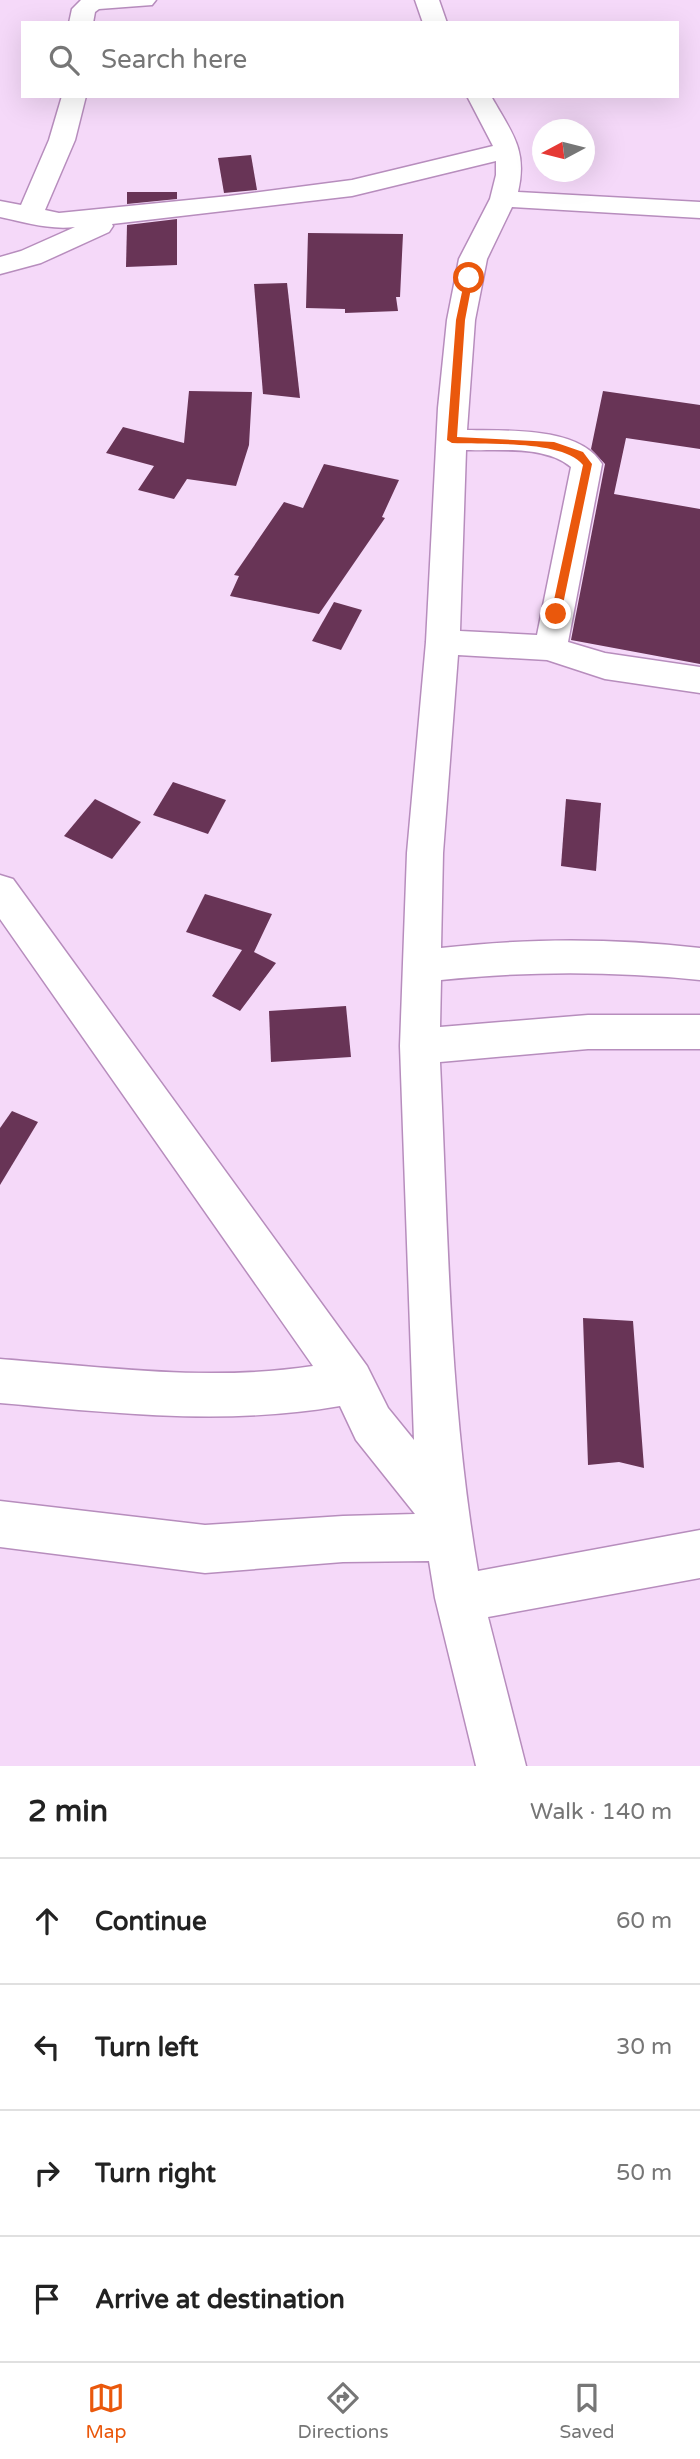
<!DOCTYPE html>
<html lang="en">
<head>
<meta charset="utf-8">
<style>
  body { margin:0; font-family:"Varela Round",sans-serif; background:#f2f2f2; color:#222 }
  .compass { position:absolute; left:532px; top:119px; width:63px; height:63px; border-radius:50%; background:#fff; box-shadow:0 7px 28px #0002; rotate:263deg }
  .stop { position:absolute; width:21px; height:21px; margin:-16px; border:5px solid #ea580c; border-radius:50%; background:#fff }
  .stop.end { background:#ea580c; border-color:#fff; box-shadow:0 2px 7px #0008 }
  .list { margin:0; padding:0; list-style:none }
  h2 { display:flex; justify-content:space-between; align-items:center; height:91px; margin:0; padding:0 28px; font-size:30px }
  h2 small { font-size:23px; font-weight:400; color:#767676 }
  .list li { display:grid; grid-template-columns:46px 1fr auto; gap:21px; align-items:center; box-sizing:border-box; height:126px; padding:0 28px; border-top:2px solid #e0e0e0 }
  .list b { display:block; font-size:26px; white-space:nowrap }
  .list em { font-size:23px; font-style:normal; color:#767676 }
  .icon { flex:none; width:38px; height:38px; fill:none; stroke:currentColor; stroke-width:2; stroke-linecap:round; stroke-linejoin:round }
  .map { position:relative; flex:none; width:700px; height:1766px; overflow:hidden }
  .search { position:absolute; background:#fff; box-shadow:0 7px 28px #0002; left:21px; right:21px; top:21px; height:77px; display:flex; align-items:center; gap:18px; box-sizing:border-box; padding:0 24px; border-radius:0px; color:#767676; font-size:26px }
  .sheet { height:595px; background:#fff }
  nav { display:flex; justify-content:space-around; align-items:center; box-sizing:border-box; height:98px; border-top:2px solid #e0e0e0; background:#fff; font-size:19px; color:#767676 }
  nav a { display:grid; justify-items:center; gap:4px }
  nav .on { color:#ea580c }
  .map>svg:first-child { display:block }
</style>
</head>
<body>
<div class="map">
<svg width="700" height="1766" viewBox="0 0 700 1766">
  <rect width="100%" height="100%" fill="#f5d9f9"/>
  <g fill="#683456">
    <path d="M251 155 257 190 224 193 218 158Z"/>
    <path d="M127 192H177V199L127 204Z"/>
    <path d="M177 219V265L126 267 127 225Z"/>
    <path d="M308 233 403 234 400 297H396L398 311 345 313V309L306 308Z"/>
    <path d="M287 283 300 398 263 394 254 284Z"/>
    <path d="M189 391 252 392 249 445 236 486 187 479 174 499 138 490 154 466 106 453 123 427 184 443Z"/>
    <path d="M603 391 700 405V449L626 438 614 494 700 509V664L571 640 605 464 591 449Z"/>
    <path d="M324 464 399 480 382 517 385 518 319 614 230 596 239 576 234 575 284 502 303 508Z"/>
    <path d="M334 602 362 610 341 650 312 641Z"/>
    <path d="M173 782 226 800 208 834 153 815Z"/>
    <path d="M95 799 141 822 112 859 64 836Z"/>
    <path d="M566 799 601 803 596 871 561 866Z"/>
    <path d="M205 894 272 914 254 952 276 963 240 1011 212 996 242 950 186 932Z"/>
    <path d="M346 1006 351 1057 271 1062 269 1011Z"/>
    <path d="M12 1111 38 1122 0 1185V1128Z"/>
    <path d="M583 1318 633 1321 644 1468 619 1462 588 1465Z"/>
  </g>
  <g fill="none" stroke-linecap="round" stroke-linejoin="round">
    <g stroke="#b78dbd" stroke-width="3">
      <g id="minor">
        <path d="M81 0H156L152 5 99 9 95 12 93 23H69L72 9Z"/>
        <path d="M415 0H439L447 23H423Z"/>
        <path d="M62 96H86L75 140 45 210 59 213 229 196 352 180 493 146 467 96H491C511 132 528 149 518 192L700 202V218L512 207 487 259 475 320 467 430C506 431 579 426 602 464L568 642 605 653 700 667V693L605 679 547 660 458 655 443 853 441 948C528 938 614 938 700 948V980C613 971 527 971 441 980L440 1027 588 1015H700V1049H588L440 1062C448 1231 449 1403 478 1571L700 1530V1578L488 1617 526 1766H476L435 1598 429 1561 343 1562 205 1573 0 1547V1501L205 1525 343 1516 415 1514 356 1440 340 1406C225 1426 114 1413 0 1403V1359C104 1367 209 1382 313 1366L0 919V875L13 879 367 1366 388 1408 414 1440 400 1046 407 853 426 642 438 408 447 320 459 259 490 199 496 175V161L352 196 112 224 113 226 109 232 41 263 0 274V257L21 251 75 227C48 230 25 222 0 217V201L21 205 49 140ZM466 450C498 451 545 445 571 467L537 635 460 631Z"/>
      </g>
    </g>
    <use href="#minor" fill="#fff" fill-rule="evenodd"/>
  </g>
  <path fill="#ea580c" d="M469 275 473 278 465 320 457 437 554 442 583 452 592 464 561 614 556 618 551 614 583 465C562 439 484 445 452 443L447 440 456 320 465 278Z"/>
</svg>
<svg class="compass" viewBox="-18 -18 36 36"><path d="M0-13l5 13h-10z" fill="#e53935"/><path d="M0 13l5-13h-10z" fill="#767676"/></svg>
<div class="stop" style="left:469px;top:278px"></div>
<div class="stop end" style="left:556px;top:614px"></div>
<div class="search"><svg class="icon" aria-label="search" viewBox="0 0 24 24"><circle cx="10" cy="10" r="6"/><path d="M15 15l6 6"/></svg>Search here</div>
</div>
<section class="sheet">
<h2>2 min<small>Walk · 140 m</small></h2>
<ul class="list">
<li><svg class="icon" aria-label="ahead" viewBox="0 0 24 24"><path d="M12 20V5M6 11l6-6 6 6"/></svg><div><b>Continue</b></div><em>60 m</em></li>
<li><svg class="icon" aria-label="left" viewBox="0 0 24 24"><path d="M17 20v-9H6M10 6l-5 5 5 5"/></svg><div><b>Turn left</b></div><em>30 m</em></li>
<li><svg class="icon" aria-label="right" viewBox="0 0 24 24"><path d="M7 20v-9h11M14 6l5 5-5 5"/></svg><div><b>Turn right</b></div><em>50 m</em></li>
<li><svg class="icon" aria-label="arrive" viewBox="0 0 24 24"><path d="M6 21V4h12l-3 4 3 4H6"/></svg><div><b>Arrive at destination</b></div></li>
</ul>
</section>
<nav>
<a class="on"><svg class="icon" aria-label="map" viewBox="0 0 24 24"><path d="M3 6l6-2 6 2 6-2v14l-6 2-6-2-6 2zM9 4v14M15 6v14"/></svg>Map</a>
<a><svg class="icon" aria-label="directions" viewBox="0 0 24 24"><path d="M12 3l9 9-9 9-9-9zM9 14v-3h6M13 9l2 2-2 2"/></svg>Directions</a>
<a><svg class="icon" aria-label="saved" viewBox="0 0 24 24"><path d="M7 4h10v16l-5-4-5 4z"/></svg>Saved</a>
</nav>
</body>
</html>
